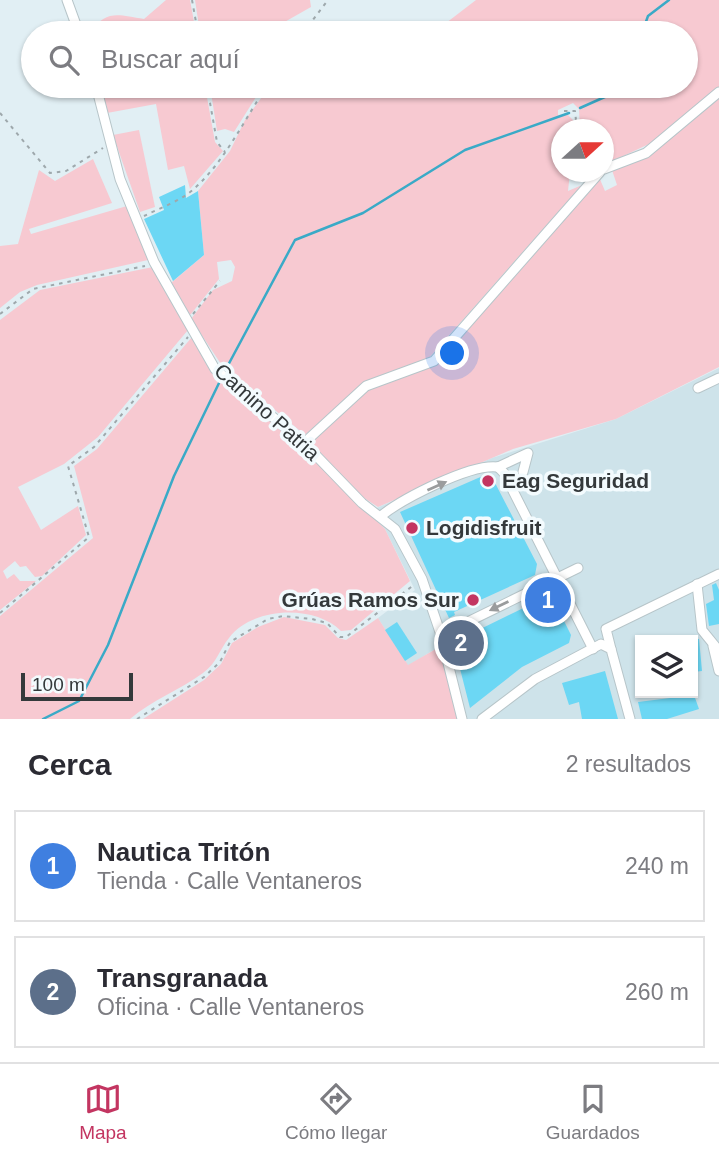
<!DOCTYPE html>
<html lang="es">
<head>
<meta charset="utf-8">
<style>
  body { margin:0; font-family:Arial,sans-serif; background:#f2f2f3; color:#2b2b33 }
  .controls { position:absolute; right:21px; bottom:21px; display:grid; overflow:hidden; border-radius:0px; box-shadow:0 2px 5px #0004 }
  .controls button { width:63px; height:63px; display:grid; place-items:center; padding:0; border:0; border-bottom:2px solid #e1e1e2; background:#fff; color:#2b2b33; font:35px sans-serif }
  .compass { position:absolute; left:551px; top:119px; width:63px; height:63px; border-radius:50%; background:#fff; box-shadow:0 2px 5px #0004; rotate:69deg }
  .scale { position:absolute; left:21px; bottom:18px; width:112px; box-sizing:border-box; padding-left:7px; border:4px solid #34393b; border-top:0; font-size:19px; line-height:24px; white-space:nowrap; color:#34393b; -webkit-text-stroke:5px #f3fbfe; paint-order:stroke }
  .you { position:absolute; left:453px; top:354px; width:24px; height:24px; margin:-18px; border:5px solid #fff; border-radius:50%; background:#1a73e8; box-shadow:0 0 0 10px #1a73e833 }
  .badge { display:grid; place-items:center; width:46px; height:46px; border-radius:50%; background:#c33561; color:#fff; font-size:23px; font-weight:700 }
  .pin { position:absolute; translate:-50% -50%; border:4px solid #fff; box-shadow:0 2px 7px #0006 }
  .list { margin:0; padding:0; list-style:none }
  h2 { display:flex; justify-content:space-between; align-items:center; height:91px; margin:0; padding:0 28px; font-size:30px }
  h2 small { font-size:23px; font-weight:400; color:#7c7c81 }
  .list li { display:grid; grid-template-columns:46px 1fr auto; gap:21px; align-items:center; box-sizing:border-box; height:112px; margin:0 14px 14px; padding:0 14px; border:2px solid #e1e1e2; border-radius:0px }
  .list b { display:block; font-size:26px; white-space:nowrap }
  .list p { margin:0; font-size:23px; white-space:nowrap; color:#7c7c81 }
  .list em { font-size:23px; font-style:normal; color:#7c7c81 }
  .icon { flex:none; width:38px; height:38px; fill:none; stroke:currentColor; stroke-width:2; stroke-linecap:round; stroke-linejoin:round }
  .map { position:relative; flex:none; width:719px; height:719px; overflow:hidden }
  .search { position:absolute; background:#fff; box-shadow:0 2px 5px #0004; left:21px; right:21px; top:21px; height:77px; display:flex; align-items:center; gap:18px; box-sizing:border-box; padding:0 24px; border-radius:38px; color:#7c7c81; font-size:26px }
  .sheet { height:343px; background:#fff }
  nav { display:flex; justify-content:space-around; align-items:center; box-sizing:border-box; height:98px; border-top:2px solid #e1e1e2; background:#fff; font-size:19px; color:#7c7c81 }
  nav a { display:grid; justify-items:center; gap:4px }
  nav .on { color:#c33561 }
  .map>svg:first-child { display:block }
</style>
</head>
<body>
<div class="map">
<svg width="719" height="719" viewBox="0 0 719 719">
  <rect width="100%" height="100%" fill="#e1eff4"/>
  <path fill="#cee3ea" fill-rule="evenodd" d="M719 368V719H459L440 646 408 666 378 618 415 590 385 529 365 513 492 458 616 419ZM640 640H693V693H640Z"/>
  <g fill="#f7c9d1">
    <path d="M166 0H190L196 33H90C106 9 118 15 144 19Z"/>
    <path d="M195 0H310L311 7 281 24 282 33H200Z"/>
    <path d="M476 0H719V87L649 144 604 165V130L580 129 579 109 573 103 558 110V115L567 114 573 120 575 129 562 130V172H570L568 191 582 185 429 358 365 381 305 435 223 367 191 319 213 290 232 281 235 267 231 260 217 262 219 279 191 314 188 315 171 283 204 255 198 191 230 151 245 120 270 86H686V33H433Z"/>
    <path d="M100 86H205L215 142 223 151 190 189 184 166 168 170 156 104 107 113Z"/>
    <path d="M210 86H263L234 132 225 129 217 131Z"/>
    <path d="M719 97V367L616 419 513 449 378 507 364 498 310 442 368 388 435 364 599 177 605 191 617 185 612 170 649 154Z"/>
    <path d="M139 130 155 207 140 212 113 135Z"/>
    <path d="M93 159 112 203 29 229 31 234 127 206 148 260 37 285 20 292 0 308V246L18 244 39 170 55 181Z"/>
    <path d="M153 267 188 330 98 437 64 464 18 487 41 530 78 506 86 535 42 576 35 577 26 566 20 567 15 561 3 571 7 579 14 574 20 581H36L0 610V320L40 290Z"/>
    <path d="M192 337 213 371 302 446 385 529 410 581 351 630 341 631C314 604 252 607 229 638 219 650 217 663 203 673 180 690 152 700 130 719H0V616L93 538 74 466 97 449Z"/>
    <path d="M284 617 325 625 338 638 346 640 378 618 408 665 441 646 459 719H143L204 680 221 664 232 643 258 627Z"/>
  </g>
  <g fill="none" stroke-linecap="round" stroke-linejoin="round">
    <g stroke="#3aaac7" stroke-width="2.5">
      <path d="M642 33 648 16 669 0"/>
      <path d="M580 108 607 96 612 86"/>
      <path d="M226 369 295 240 363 213 465 150 569 113"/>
      <path d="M43 719 79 701 108 645 174 476 220 381"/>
    </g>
  </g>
  <g fill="#6cd7f4">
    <path d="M185 185 186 198 198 191 204 255 173 281 144 219 164 210 159 197Z"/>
    <path d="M485 475 493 479 537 564 535 575 454 612 455 615 449 618 400 512Z"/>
    <path d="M716 583 719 590V624L709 626 706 604 714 600 712 585Z"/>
    <path d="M546 597 554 601 571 635 569 643 522 667 470 708 455 649 460 639Z"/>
    <path d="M397 622 417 653 405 661 385 630Z"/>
    <path d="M699 639 702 671 693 672V639Z"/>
    <path d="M605 671 618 719H582L579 702 569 705 562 683Z"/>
    <path d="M694 695 699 709 667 719H642L638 702Z"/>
  </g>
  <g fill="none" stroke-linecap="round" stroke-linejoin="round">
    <g stroke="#b7c5c9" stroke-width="11">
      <g id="minor">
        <path d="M67 0 79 33"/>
        <path d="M96 86 120 179 154 262 215 369 304 443 362 503 395 529 422 579 441 635 462 719"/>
        <path d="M604 169 646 153 719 92"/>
        <path d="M698 388 719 378"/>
        <path d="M304 443 366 386 434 361 600 172"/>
        <path d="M498 467 504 473 593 649"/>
        <path d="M498 467 528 453 523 472"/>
        <path d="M381 516C402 499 471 463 498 467"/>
        <path d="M697 584 702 630 719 651"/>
        <path d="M441 635 578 568"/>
        <path d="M713 646 719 671"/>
        <path d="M611 649 606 629 719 574"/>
        <path d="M482 719 535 679 601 644 611 649 630 719"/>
      </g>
    </g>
    <g stroke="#9ea8ac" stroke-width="2" stroke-dasharray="3.5 5" stroke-linecap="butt">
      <path d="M192 0 198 33"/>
      <path d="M303 33 328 0"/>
      <path d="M207 86 217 142 225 152"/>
      <path d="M564 111H575L577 130"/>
      <path d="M0 113 50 173 66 171 103 148"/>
      <path d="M144 216C160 208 183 200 196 187 226 159 244 120 267 86"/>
      <path d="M0 314 33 289 145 266"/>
      <path d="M193 314 220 281"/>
      <path d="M0 613 89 537 68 466 94 447 188 337"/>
      <path d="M137 719 204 677 220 662 230 642 268 619 283 616 312 619 327 623 340 637H346L415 584"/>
    </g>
    <use href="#minor" stroke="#fff" stroke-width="9"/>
  </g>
  <defs><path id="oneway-solid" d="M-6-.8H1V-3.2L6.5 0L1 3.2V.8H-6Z" transform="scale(1.75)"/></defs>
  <g fill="#9a9c9d">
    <use href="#oneway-solid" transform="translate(437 486) rotate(-24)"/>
    <use href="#oneway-solid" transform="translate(499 606) rotate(154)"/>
  </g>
  <g fill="#c33561" stroke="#f3fbfe" stroke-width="2.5">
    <circle cx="488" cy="481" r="7"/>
    <circle cx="412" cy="528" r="7"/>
    <circle cx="473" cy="600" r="7"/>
  </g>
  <g text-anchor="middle" stroke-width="7" stroke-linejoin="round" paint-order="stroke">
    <g font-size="21" fill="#34393b" stroke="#f3fbfe">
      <text transform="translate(267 412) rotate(42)" y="7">Camino Patria</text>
    </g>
    <g font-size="21" font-weight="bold" fill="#34393b" stroke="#f3fbfe" text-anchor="start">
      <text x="502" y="488">Eag Seguridad</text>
      <text x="426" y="535">Logidisfruit</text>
      <text x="459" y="607" text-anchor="end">Grúas Ramos Sur</text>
    </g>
  </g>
</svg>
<div class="controls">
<button><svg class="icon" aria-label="layers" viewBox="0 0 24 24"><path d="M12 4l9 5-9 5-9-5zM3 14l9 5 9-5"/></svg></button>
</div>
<svg class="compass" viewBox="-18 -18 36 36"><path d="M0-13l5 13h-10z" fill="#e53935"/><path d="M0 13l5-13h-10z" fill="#7c7c81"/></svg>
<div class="scale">100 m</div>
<div class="you"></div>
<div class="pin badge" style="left:548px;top:600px;background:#3f7fe0">1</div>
<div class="pin badge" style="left:461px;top:643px;background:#5c6f8a">2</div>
<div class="search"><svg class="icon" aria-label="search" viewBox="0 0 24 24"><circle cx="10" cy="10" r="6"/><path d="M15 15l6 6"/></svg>Buscar aquí</div>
</div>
<section class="sheet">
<h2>Cerca<small>2 resultados</small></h2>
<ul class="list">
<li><span class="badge" style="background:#3f7fe0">1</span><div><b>Nautica Tritón</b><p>Tienda · Calle Ventaneros</p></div><em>240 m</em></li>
<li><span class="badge" style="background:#5c6f8a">2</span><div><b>Transgranada</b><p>Oficina · Calle Ventaneros</p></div><em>260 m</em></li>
</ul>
</section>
<nav>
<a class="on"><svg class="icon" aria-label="map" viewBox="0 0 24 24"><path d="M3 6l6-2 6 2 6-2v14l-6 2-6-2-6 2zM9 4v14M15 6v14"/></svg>Mapa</a>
<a><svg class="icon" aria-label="directions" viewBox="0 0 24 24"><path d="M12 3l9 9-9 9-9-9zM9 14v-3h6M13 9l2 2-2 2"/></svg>Cómo llegar</a>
<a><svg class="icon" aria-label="saved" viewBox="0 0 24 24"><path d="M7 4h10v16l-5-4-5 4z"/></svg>Guardados</a>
</nav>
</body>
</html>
